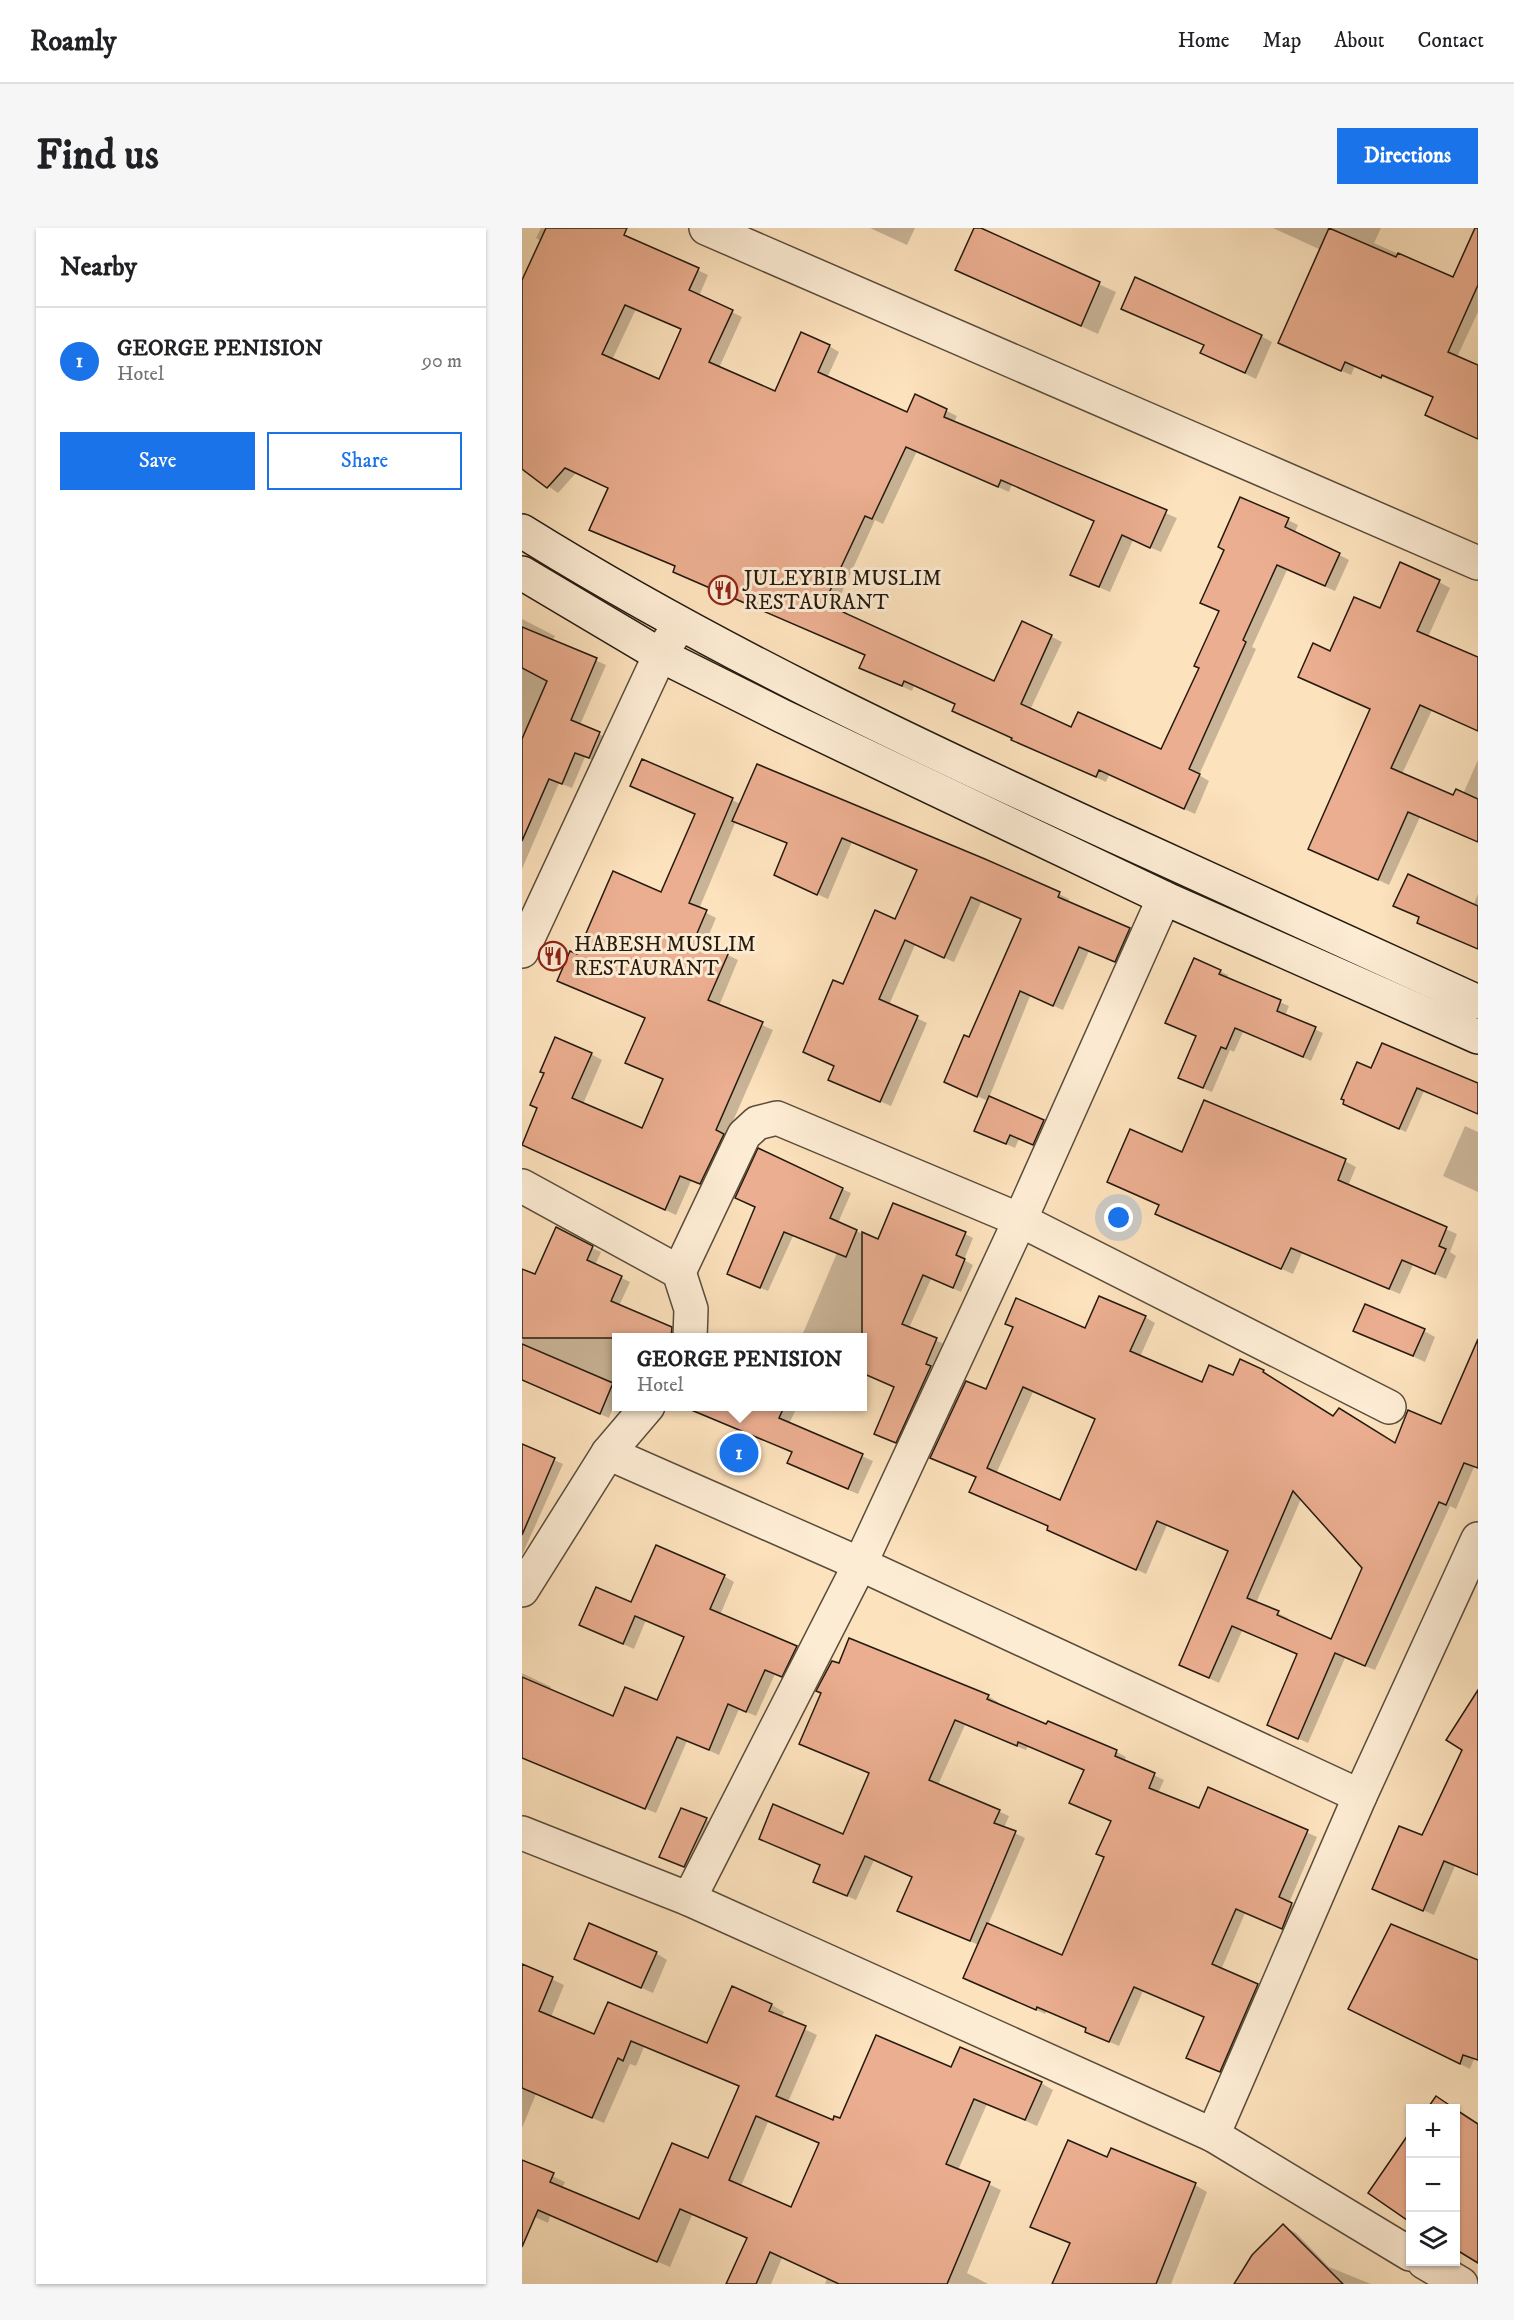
<!DOCTYPE html>
<html lang="en">
<head>
<meta charset="utf-8">
<style>
  body { margin:0; font-family:"IM FELL DW Pica",serif; background:#f6f6f6; color:#202124 }
  .controls { position:absolute; right:18px; bottom:18px; display:grid; overflow:hidden; border-radius:0px; box-shadow:0 2px 4px #0004 }
  .controls button { width:54px; height:54px; display:grid; place-items:center; padding:0; border:0; border-bottom:2px solid #e0e0e0; background:#fff; color:#202124; font:30px sans-serif }
  .you { position:absolute; left:597px; top:990px; width:21px; height:21px; margin:-15px; border:4px solid #fff; border-radius:50%; background:#1a73e8; box-shadow:0 0 0 9px #1a73e833 }
  .badge { display:grid; place-items:center; width:39px; height:39px; border-radius:50%; background:#1a73e8; color:#fff; font-size:20px; font-weight:700 }
  .pin { position:absolute; translate:-50% -50%; border:3px solid #fff; box-shadow:0 2px 6px #0006 }
  .popup { position:absolute; left:90px; top:1105px; width:255px; height:78px; box-sizing:border-box; display:grid; place-content:center; border-radius:0px; background:#fff; filter:drop-shadow(0 2px 4px #0005); font-size:20px; white-space:nowrap; color:#757577 }
  .popup b { font-size:22px; color:#202124 }
  .popup::after { content:''; position:absolute; left:50%; top:100%; margin-left:-12px; border:12px solid transparent; border-top-color:#fff }
  .list { margin:0; padding:0; list-style:none }
  h2 { display:flex; justify-content:space-between; align-items:center; height:78px; margin:0; padding:0 24px; font-size:26px }
  h2 small { font-size:20px; font-weight:400; color:#757577 }
  .list li { display:grid; grid-template-columns:39px 1fr auto; gap:18px; align-items:center; box-sizing:border-box; height:108px; padding:0 24px; border-top:2px solid #e0e0e0 }
  .list b { display:block; font-size:22px; white-space:nowrap }
  .list p { margin:0; font-size:20px; white-space:nowrap; color:#757577 }
  .list em { font-size:20px; font-style:normal; color:#757577 }
  .actions { display:flex; gap:12px; padding:18px 24px }
  .actions a { flex:1; padding:14px 0; border:2px solid #1a73e8; border-radius:0px; text-align:center; font-size:21px; color:#1a73e8 }
  .actions .main { background:#1a73e8; color:#fff }
  .icon { flex:none; width:33px; height:33px; fill:none; stroke:currentColor; stroke-width:2; stroke-linecap:round; stroke-linejoin:round }
  .map { position:relative; flex:none; width:956px; height:2056px; overflow:hidden; border-radius:0px }
  header { display:flex; align-items:center; gap:36px; box-sizing:border-box; height:84px; padding:0 30px; background:#fff; border-bottom:2px solid #e0e0e0 }
  header strong { font-size:28px }
  nav { display:flex; gap:33px; margin-inline-start:auto; font-size:21px }
  .intro { display:flex; align-items:center; justify-content:space-between; box-sizing:border-box; height:144px; padding:0 36px }
  h1 { margin:0; font-size:42px }
  .button { padding:15px 27px; border-radius:0px; background:#1a73e8; color:#fff; font-size:21px; font-weight:700 }
  main { display:flex; gap:36px; padding:0 36px }
  aside { flex:1; background:#fff; border-radius:0px; box-shadow:0 2px 4px #0004 }
  .map>svg:first-child { display:block }
</style>
</head>
<body>
<header>
<strong>Roamly</strong>
<nav><a>Home</a><a>Map</a><a>About</a><a>Contact</a></nav>
</header>
<div class="intro"><h1>Find us</h1><a class="button">Directions</a></div>
<main>
<aside>
<h2>Nearby<small></small></h2>
<ul class="list">
<li><span class="badge">1</span><div><b>GEORGE PENISION</b><p>Hotel</p></div><em>90 m</em></li>
</ul>
<div class="actions"><a class="main">Save</a><a>Share</a></div>
</aside>
<div class="map">
<svg width="956" height="2056" viewBox="0 0 956 2056">
  <rect width="100%" height="100%" fill="#fce2bd"/>
  <filter id="stains"><feTurbulence type="fractalNoise" baseFrequency=".00333" numOctaves="4"/><feColorMatrix values="0 0 0 0 .2 0 0 0 0 .09 0 0 0 0 .02 0 0 0 .5 -.17"/></filter>
  <radialGradient id="worn" r=".72"><stop offset=".6" stop-color="#630" stop-opacity="0"/><stop offset="1" stop-color="#630" stop-opacity=".3"/></radialGradient>
  <g fill="#0003" fill-rule="evenodd">
    <path d="M19 0H86L186 47 177 68 220 89 197 140 253 165 307 118 317 124 305 150 386 186 394 168 435 188 432 194 655 290 639 324 611 312 588 364 560 352 574 293 490 256 487 264 395 223 361 296 353 292 316 373 327 379 324 387 473 455 500 395 530 409 540 414 508 482 550 501 640 523 679 440 699 384 690 380 766 292 776 297 773 304 827 332 813 363 765 342 730 419 734 421 677 547 687 553 673 586 587 547 584 554 501 517 431 483 434 477 392 458 390 463 349 445 344 428 163 350 153 344 155 339 79 307 88 260 54 245 36 265 0 239V56L19 13 14 10ZM114 81 160 101 138 153 90 132Z"/>
    <path d="M348 0H393L385 17Z"/>
    <path d="M454 0 594 64 576 106 435 41Z"/>
    <path d="M751 0H859L852 15 932 51 956 0V84L935 129 956 139V210L912 170 833 138 829 147 768 120 799 22Z"/>
    <path d="M612 86 739 108 750 114 734 151 680 125 683 118Z"/>
    <path d="M917 354 928 360 906 409 956 431V475L910 482 880 546 932 569 941 566 956 532V614L898 589 867 657 799 626 850 482 789 455 808 425 858 382Z"/>
    <path d="M0 391 33 408 30 413 84 437 58 497 87 511 77 535 63 529 50 560 37 555 0 641Z"/>
    <path d="M120 533 219 576 462 632 537 666 547 671 546 675 617 707 603 738 567 723 541 782 508 768 467 870 531 898 520 921 497 911 493 920 463 907 466 873 424 854 448 811 501 691 459 674 432 734 393 717 367 777 405 795 369 878 308 851 313 838 322 758 374 693 396 642 330 614 306 671 264 652 267 616 214 593 177 681 194 690 183 716 216 732 197 778 251 802 204 909 189 960 169 953 154 987 0 916 69 826 80 832 61 876 120 902 142 852 105 834 124 791 37 753 55 728 140 666 174 586Z"/>
    <path d="M956 666V721L908 701 897 694 899 690 873 678H951Z"/>
    <path d="M698 743 706 747 705 751 767 778 763 788 801 805 789 833 721 804 712 824 708 822 690 864 666 854 676 809Z"/>
    <path d="M850 842 956 859V885L902 863 884 904 830 880Z"/>
    <path d="M683 874 823 933 834 939 826 958 935 1006 928 1024 934 1028 924 1051 891 1037 878 1066 780 1025 771 1046 646 991 638 977 586 953 661 926Z"/>
    <path d="M943 898 956 904V964L921 948Z"/>
    <path d="M320 961 329 965 316 995 357 1013 443 1006 451 1010 442 1032 451 1037 439 1064 409 1051 387 1100 422 1116 382 1218 362 1210 374 1159 340 1144V1110H279L315 1025 271 1008 246 1063 215 1050 235 980Z"/>
    <path d="M70 1020 79 1024 73 1037 108 1054 97 1078 94 1110V1173L87 1190 0 1152V1043L14 1048Z"/>
    <path d="M623 1089 633 1095 618 1129 680 1155 741 1143 812 1190 873 1217 920 1198 956 1136V1241L952 1239 934 1281 928 1278 853 1442 823 1430 786 1515 746 1497 777 1427 720 1403 697 1455 659 1437 707 1324 645 1297 624 1346 536 1306 455 1249 465 1163 564 1102ZM511 1164 575 1191 539 1274 474 1246ZM779 1271 842 1340 810 1413 765 1393 766 1390 734 1375Z"/>
    <path d="M833 1102 902 1103 913 1109 903 1134Z"/>
    <path d="M172 1178H271L274 1181 267 1196 351 1233 336 1266 277 1241 267 1235 271 1225 182 1187 171 1181Z"/>
    <path d="M0 1218 41 1236 0 1327Z"/>
    <path d="M202 1348 212 1354 198 1387 284 1425 270 1453 253 1446 234 1488 217 1481 197 1527 165 1513 134 1585 0 1530V1445L29 1459 27 1462 92 1490 136 1474 163 1410 124 1392 112 1421 69 1402 110 1376Z"/>
    <path d="M328 1412 466 1468 476 1474 474 1477 525 1498 526 1495 595 1524 604 1529 602 1533 642 1552 636 1565 677 1582 687 1561 795 1609 767 1675 779 1682 769 1705 723 1685 699 1742 745 1762 708 1848 675 1834 683 1789 621 1763 597 1818 574 1808 566 1801 525 1783 523 1786 442 1750 457 1717 386 1688 392 1649 352 1632 334 1672 302 1658 348 1546 278 1516ZM443 1497 504 1522 506 1518 563 1543 549 1575 591 1594 584 1630 540 1729 466 1697 503 1610 482 1600 487 1588 416 1557Z"/>
    <path d="M956 1499V1647L933 1638 912 1687 852 1660 901 1609Z"/>
    <path d="M184 1592 195 1598 174 1645 139 1629Z"/>
    <path d="M134 1725 145 1732 131 1765 65 1736Z"/>
    <path d="M956 1731V1833L952 1831 948 1841 839 1786Z"/>
    <path d="M0 1737 42 1757 29 1789 73 1808 186 1817 210 1760 250 1777 262 1784 259 1790 295 1807 266 1874 312 1894 430 1841 519 1855 531 1862 515 1898 465 1876 436 1942 479 1962 445 2045 466 2056H303L305 2050 260 2030 249 2056H206L226 2011 170 1987 148 2039 28 1988 26 1995 0 1983V1934L43 1954 40 1960 118 1993 187 1932 218 1859 122 1819 114 1838 108 1836 82 1895 14 1866 0 1900ZM246 1894 298 1916 270 1980 219 1958Z"/>
    <path d="M888 1907V1990L848 1964Z"/>
    <path d="M586 1931 673 1957 685 1964 649 2056H532L549 2016 510 1998Z"/>
    <path d="M761 1998 774 2005 807 2039 849 2056H714Z"/>
  </g>
  <g fill="#ebae90" stroke="#241a0f" stroke-width="1.5" fill-rule="evenodd">
    <path d="M24 0H105L102 7 177 40 167 62 211 82 187 134 253 163 279 104 308 117 296 144 385 184 393 166 425 181 422 189 645 282 628 320 600 307 577 359 548 347 572 293 479 252 476 259 384 219 350 291 343 288 306 367 318 372 314 381 472 453 500 393 530 407 499 476 549 499 556 484 639 521 677 440 672 438 697 383 678 375 702 322 696 319 718 269 767 290 763 299 818 325 803 358 755 337 721 412 724 414 667 541 678 546 662 581 577 542 574 549 489 512 490 510 430 483 433 476 382 453 380 458 337 440 343 427 151 344 153 338 67 302 86 260 43 240 25 260 0 241V52ZM103 77 159 101 137 151 80 126Z"/>
    <path d="M452 0H459L578 54 559 98 433 42Z"/>
    <path d="M807 0 874 29 876 25 931 49 953 0H956V57L926 124 956 137V211L903 187 911 169 860 147 859 150 823 134 819 143 756 115Z"/>
    <path d="M613 49 740 107 723 145 678 125 682 117 599 81Z"/>
    <path d="M878 334 918 352 895 403 956 429V503L898 477 869 540 931 567 934 561 956 571V614L886 584 856 652 786 621 848 481 776 449 791 415 808 423 832 369 858 380Z"/>
    <path d="M0 399 75 430 49 492 78 504 67 530 53 525 40 556 27 551 0 613V511L25 453 0 440Z"/>
    <path d="M120 531 211 570 167 675 185 682 173 710 207 724 186 772 241 794 194 902 202 906 178 956 158 948 143 982 0 917 15 880 8 877 22 845 18 844 33 809 70 825 50 870 120 900 141 851 103 835 123 790 35 753 48 723 55 726 91 643 139 664 173 586 108 558Z"/>
    <path d="M235 536 463 631 538 664 536 669 608 700 593 734 557 719 531 778 498 763 455 869 422 854 442 807 447 809 499 691 449 669 422 730 383 712 357 771 396 788 358 874 306 852 312 838 281 824 311 752 321 756 353 682 373 691 395 642 320 610 295 667 252 647 265 615 210 593Z"/>
    <path d="M886 646 956 678V721L895 695 897 689 871 678Z"/>
    <path d="M672 730 699 742 697 746 759 772 755 783 794 799 781 829 713 800 704 821 699 819 681 860 656 850 674 808 643 795Z"/>
    <path d="M860 815 956 855V886L895 860 877 901 821 876 822 872 819 871 835 834 849 840Z"/>
    <path d="M467 868 522 892 511 917 488 907 484 916 452 903Z"/>
    <path d="M682 872 824 931 816 952 925 999 917 1018 924 1021 913 1046 880 1032 867 1061 769 1020 759 1041 633 986 637 977 585 954 608 901 660 924Z"/>
    <path d="M236 920 321 960 308 990 335 1002 324 1029 262 1004 238 1060 205 1046 233 979 213 970Z"/>
    <path d="M371 975 444 1004 434 1027 443 1031 431 1060 401 1047 380 1096 415 1110 404 1136 409 1138 374 1215 352 1206 372 1159 340 1145V1004L356 1011Z"/>
    <path d="M34 999 71 1018 65 1032 100 1048 89 1073 150 1099 149 1110H0V1041L13 1046Z"/>
    <path d="M577 1068 624 1088 608 1123 680 1154 687 1137 711 1147 718 1131 742 1142 741 1144 811 1188 817 1180 873 1215 886 1182 919 1196 956 1111V1240L942 1235 924 1277 917 1274 843 1438 813 1425 776 1511 745 1497 775 1426 710 1398 687 1450 657 1437 706 1323 635 1293 614 1342 525 1302 526 1298 447 1264 454 1249 408 1230 444 1153 464 1161 491 1099 483 1096 494 1070 563 1100ZM501 1159 573 1191 538 1272 465 1240ZM771 1263 840 1340 809 1411 755 1387 757 1383 725 1370Z"/>
    <path d="M843 1076 903 1101 891 1128 831 1103Z"/>
    <path d="M0 1116 91 1155 78 1186 0 1152Z"/>
    <path d="M162 1179H262L257 1190 341 1226 326 1261 265 1235 270 1224Z"/>
    <path d="M0 1216 33 1230 0 1307Z"/>
    <path d="M134 1317 203 1347 188 1381 275 1418 260 1449 243 1442 224 1484 206 1476 187 1522 155 1509 123 1581 0 1530V1449L91 1488 103 1459 135 1472 162 1409 113 1388 101 1416 57 1397 74 1359 109 1374Z"/>
    <path d="M327 1410 467 1467 465 1471 524 1496 526 1493 595 1522 593 1528 633 1545 627 1560 677 1580 686 1559 786 1602 757 1669 770 1675 760 1701 714 1681 690 1736 736 1756 698 1844 664 1830 682 1789 612 1759 587 1814 563 1804 564 1800 515 1779 514 1782 441 1750 465 1695 540 1727 582 1629 574 1626 589 1593 547 1575 562 1542 496 1514 495 1518 433 1492 407 1552 478 1582 472 1595 494 1603 448 1713 375 1683 390 1649 343 1628 325 1668 291 1654 298 1637 237 1611 251 1576 321 1606 347 1545 277 1516 299 1465 294 1463 310 1433 317 1435Z"/>
    <path d="M956 1462V1647L922 1633 901 1683 850 1661 877 1598 900 1607 940 1522 924 1512Z"/>
    <path d="M159 1580 185 1590 162 1639 137 1629Z"/>
    <path d="M67 1695 135 1724 119 1760 52 1731Z"/>
    <path d="M869 1696 956 1732V1832L941 1827 938 1836 826 1781Z"/>
    <path d="M0 1736 31 1749 17 1783 72 1806 86 1774 185 1815 210 1758 250 1776 247 1783 284 1798 254 1868 311 1892 312 1888 318 1890 354 1807 429 1839 438 1819 520 1854 503 1892 452 1871 424 1936 468 1954 425 2056H317L248 2024 234 2056H204L225 2010 158 1981 135 2034 16 1982 0 2019V1932L32 1945 28 1954 117 1991 150 1915 186 1930 217 1858 109 1813 101 1833 96 1830 70 1890 0 1860ZM234 1888 297 1915 269 1979 207 1952Z"/>
    <path d="M914 1868 933 1881H905Z"/>
    <path d="M933 1881 956 1896V2035L933 2021Z"/>
    <path d="M888 1904V1994L846 1965Z"/>
    <path d="M546 1912 585 1929 589 1920 674 1955 634 2056H530L548 2015 508 1999Z"/>
    <path d="M761 1996 821 2056H712L730 2027Z"/>
  </g>
  <g fill="none" stroke-linecap="round" stroke-linejoin="round">
    <g stroke="#5a4c3a" stroke-width="36">
      <g id="street">
        <path d="M184 0 956 335"/>
        <path d="M0 723 138 427 158 396"/>
        <path d="M0 958 157 1044 169 1081 168 1110"/>
        <path d="M157 1044 222 907 235 895 255 890 498 992 867 1179"/>
        <path d="M86 1225 338 1336 838 1568"/>
        <path d="M0 1362 86 1225 126 1178"/>
        <path d="M0 1605 167 1671 691 1907 888 2026"/>
        <path d="M167 1671 338 1336 498 992 642 670"/>
        <path d="M691 1907 838 1568 956 1311"/>
        <path d="M902 2034 939 2056"/>
      </g>
    </g>
    <g stroke="#241a0f" stroke-width="36">
      <g id="secondary">
        <path d="M0 303C188 420 389 515 590 607 712 663 834 719 956 774"/>
        <path d="M0 345 138 427 260 488 642 670 956 809"/>
      </g>
    </g>
    <use href="#street" stroke="#fdecd4" stroke-width="33"/>
    <use href="#secondary" stroke="#fdecd4" stroke-width="33"/>
  </g>
  <defs>
    <g id="restaurant-ring" transform="scale(1.5)"><circle r="9.5" fill="#fdecd4" stroke="#8f2418" stroke-width="1.5"/><path d="M-5-6h1v4h1v-4h1v4h1v-4h1v5L-1.5 .5V6h-2V.5L-5-1ZM5-6V6H3V1.5H1.5Q1.5-4 5-6Z" fill="#8f2418"/></g>
  </defs>
  <g fill-rule="evenodd">
    <use href="#restaurant-ring" x="201" y="362"/>
    <use href="#restaurant-ring" x="31" y="728"/>
  </g>
  <g text-anchor="middle" stroke-width="6" stroke-linejoin="round" paint-order="stroke">
    <g font-size="21" fill="#241a0f" stroke="#fdecd4" text-anchor="start">
      <text x="222" y="357">JULEYBIB MUSLIM<tspan x="222" dy="24">RESTAURANT</tspan></text>
      <text x="52" y="723">HABESH MUSLIM<tspan x="52" dy="24">RESTAURANT</tspan></text>
    </g>
  </g>
  <rect width="100%" height="100%" filter="url(#stains)"/>
  <rect width="100%" height="100%" fill="url(#worn)"/>
</svg>
<div class="controls">
<button>+</button>
<button>−</button>
<button><svg class="icon" aria-label="layers" viewBox="0 0 24 24"><path d="M12 4l9 5-9 5-9-5zM3 14l9 5 9-5"/></svg></button>
</div>
<div class="you"></div>
<div class="pin badge" style="left:217px;top:1225px">1</div>
<div class="popup"><b>GEORGE PENISION</b>Hotel</div>
</div>
</main>
</body>
</html>
